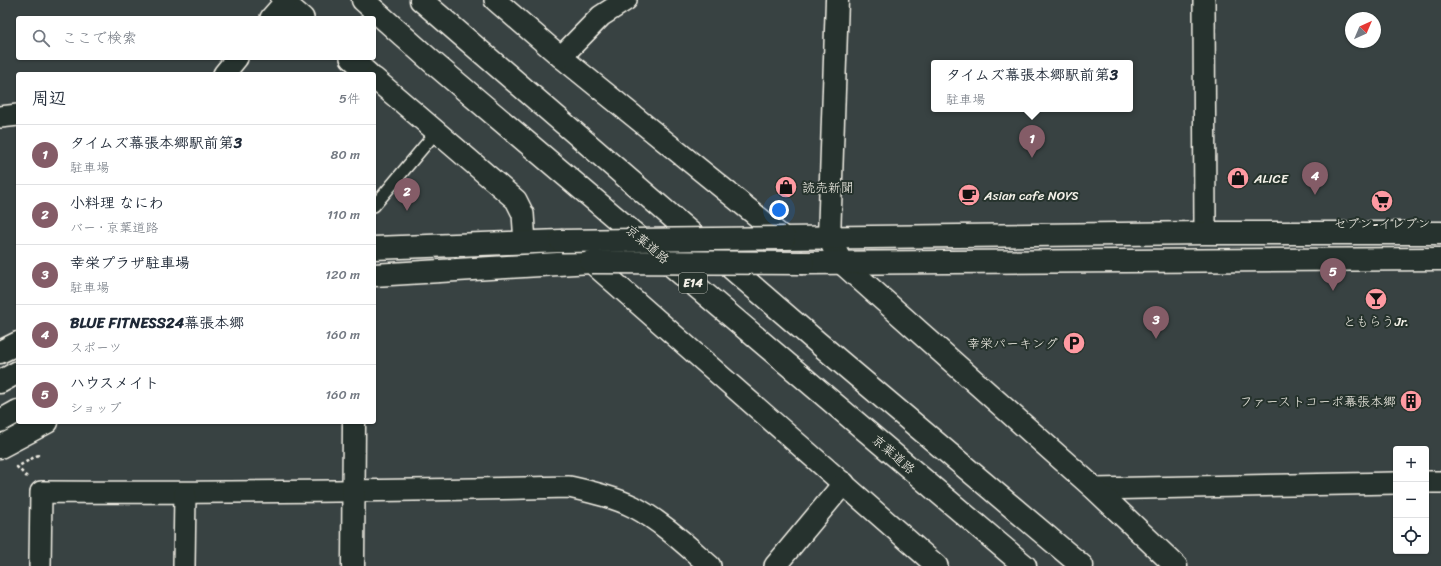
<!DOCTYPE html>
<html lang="ja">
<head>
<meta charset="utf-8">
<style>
  body { margin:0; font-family:Sriracha,"Klee One",sans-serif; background:#f2f2f3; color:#1f2937 }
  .controls { position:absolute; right:12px; bottom:12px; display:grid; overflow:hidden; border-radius:4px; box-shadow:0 1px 3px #0004 }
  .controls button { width:36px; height:36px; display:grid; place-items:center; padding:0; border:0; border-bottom:1px solid #e0e1e3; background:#fff; color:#1f2937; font:20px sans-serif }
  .compass { position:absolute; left:1345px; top:12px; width:36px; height:36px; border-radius:50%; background:#fff; box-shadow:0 1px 3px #0004; rotate:44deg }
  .you { position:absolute; left:779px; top:210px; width:14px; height:14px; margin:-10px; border:3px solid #fff; border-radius:50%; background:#1a73e8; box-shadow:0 0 0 6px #1a73e833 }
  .badge { display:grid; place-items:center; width:26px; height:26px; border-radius:50%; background:#845c67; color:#fff; font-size:13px; font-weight:700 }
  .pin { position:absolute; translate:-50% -33px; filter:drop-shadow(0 1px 2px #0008) }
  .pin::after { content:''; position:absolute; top:21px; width:14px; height:12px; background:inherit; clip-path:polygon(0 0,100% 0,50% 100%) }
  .popup { position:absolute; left:931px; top:60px; width:202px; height:52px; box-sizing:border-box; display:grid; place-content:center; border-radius:4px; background:#fff; filter:drop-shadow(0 1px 3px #0005); font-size:13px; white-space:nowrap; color:#747a83 }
  .popup b { font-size:15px; color:#1f2937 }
  .popup::after { content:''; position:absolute; left:50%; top:100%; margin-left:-8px; border:8px solid transparent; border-top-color:#fff }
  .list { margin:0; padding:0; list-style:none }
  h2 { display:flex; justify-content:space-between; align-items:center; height:52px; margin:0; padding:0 16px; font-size:17px }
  h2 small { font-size:13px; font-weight:400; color:#747a83 }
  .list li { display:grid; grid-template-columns:26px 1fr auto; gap:12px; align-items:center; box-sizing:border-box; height:60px; padding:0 16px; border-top:1px solid #e0e1e3 }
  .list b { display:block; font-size:15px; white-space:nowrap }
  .list p { margin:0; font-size:13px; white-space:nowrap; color:#747a83 }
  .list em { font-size:13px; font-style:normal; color:#747a83 }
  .icon { flex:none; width:22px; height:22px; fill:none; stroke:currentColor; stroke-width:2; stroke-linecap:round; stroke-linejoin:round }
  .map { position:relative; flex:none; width:1441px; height:566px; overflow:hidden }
  .search { position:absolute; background:#fff; box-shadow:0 1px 3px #0004; left:16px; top:16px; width:360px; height:44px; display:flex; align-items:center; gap:10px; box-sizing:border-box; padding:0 14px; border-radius:4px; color:#747a83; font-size:15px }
  .panel { position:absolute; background:#fff; box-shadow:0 1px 3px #0004; left:16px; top:72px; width:360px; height:352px; border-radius:4px }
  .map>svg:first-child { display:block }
</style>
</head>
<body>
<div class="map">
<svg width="1441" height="566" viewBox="0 0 1441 566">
  <rect width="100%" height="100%" fill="#384242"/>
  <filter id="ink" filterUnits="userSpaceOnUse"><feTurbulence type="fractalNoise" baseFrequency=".025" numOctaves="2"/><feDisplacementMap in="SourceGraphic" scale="8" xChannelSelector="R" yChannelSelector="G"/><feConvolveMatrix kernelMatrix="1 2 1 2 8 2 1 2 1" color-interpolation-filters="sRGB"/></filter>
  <g filter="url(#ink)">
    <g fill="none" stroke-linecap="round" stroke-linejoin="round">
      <g stroke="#f4f1e8" stroke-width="14">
        <path id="service" d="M374 206 437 131"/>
      </g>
      <g stroke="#f4f1e8" stroke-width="24">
        <g id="minor">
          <path d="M282 0 303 18"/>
          <path d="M495 0 561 57 784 238"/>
          <path d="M1204 0 1205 233"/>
          <path d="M271 18 285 2"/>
          <path d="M561 57 601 16 626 0"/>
          <path d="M351 58 369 74"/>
          <path d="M224 74 237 58"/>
          <path d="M374 78 516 200 523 214 525 242"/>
          <path d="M0 117 18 115"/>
          <path d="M591 262 937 566"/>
          <path d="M1426 482H1441"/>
          <path d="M1095 489 1396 483"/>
          <path d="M40 566 41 492C217 493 393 491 569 487 591 492 614 497 634 507 662 522 686 545 710 566"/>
          <path d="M184 566 185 493"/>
          <path d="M775 566 844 483"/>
        </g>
      </g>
      <g stroke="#f4f1e8" stroke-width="25">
        <g id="tertiary">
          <path d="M837 0 829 238 841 262 1095 489 1176 566"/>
          <path d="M784 238 1205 233H1441"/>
          <path d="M374 248 561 241"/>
          <path d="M803 263 1441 259"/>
          <path d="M374 275 591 262"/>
          <path d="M0 352 18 343"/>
          <path d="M0 382 18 372"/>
          <path d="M0 421 18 411"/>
          <path d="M0 447 47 422"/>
          <path d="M353 566 354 422"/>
        </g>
      </g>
      <g stroke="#f4f1e8" stroke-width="25">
        <g id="motorway">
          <path d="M363 0 430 60 1025 566"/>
          <path d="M421 0 817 342 1082 566"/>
        </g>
      </g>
      <path stroke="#f4f1e8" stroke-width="2.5" stroke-dasharray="3 3" stroke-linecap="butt" d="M27 477 17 467 38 455 37 452"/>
      <use href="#service" stroke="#26332d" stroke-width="11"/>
      <use href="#minor" stroke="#26332d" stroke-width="21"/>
      <use href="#tertiary" stroke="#26332d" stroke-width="22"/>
      <use href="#motorway" stroke="#26332d" stroke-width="22"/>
      <g stroke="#f4f1e8" stroke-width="25" stroke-linecap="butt">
        <g id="tertiary-bridge">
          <path d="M561 241 784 238"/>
          <path d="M591 262 803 263"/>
        </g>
      </g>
      <use href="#tertiary-bridge" stroke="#26332d" stroke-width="22"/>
    </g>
  </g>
  <defs>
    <g id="shop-disc" transform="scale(1.15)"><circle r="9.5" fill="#ff9aa2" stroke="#26332d"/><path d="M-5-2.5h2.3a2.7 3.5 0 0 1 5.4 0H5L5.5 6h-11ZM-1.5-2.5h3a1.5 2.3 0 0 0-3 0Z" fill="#111"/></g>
    <g id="cafe-disc" transform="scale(1.15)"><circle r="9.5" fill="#ff9aa2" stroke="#26332d"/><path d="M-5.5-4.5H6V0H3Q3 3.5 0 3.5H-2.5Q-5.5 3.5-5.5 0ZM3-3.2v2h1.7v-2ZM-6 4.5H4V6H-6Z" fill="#111"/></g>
    <g id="supermarket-disc" transform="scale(1.15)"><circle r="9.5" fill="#ff9aa2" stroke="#26332d"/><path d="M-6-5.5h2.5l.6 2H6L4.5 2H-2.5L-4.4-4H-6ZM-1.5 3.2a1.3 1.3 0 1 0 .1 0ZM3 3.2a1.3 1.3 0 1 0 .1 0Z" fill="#111"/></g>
    <g id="bar-disc" transform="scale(1.15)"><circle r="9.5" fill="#ff9aa2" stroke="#26332d"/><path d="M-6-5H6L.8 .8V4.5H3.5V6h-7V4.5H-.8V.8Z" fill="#111"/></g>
    <g id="parking-disc" transform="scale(1.15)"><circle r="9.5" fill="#ff9aa2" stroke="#26332d"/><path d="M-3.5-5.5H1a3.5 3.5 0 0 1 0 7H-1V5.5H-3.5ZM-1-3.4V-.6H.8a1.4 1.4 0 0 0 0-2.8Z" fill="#111"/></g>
    <g id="building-disc" transform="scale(1.15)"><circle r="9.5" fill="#ff9aa2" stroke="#26332d"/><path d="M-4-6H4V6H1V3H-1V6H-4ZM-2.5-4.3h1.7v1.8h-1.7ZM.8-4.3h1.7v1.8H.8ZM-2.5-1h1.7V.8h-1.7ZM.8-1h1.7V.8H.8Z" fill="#111"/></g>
  </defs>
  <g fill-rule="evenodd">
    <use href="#shop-disc" x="1238" y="178"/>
    <use href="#shop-disc" x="786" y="187"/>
    <use href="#cafe-disc" x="969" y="195"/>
    <use href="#supermarket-disc" x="1382" y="201"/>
    <use href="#bar-disc" x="1376" y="299"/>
    <use href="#parking-disc" x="1074" y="343"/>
    <use href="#building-disc" x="1411" y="401"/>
  </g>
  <g text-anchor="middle" stroke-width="4" stroke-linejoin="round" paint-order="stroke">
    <rect fill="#26332d" stroke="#b6b8b0" stroke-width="1" x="679" y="273" width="28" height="20" rx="3"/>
    <g font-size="12" font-weight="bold" fill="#f4f1e8">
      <text x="693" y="287">E14</text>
    </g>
    <g font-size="13" fill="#f4f1e8" stroke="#26332d" text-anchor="start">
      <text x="1254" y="183">ALICE</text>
      <text x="802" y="192">読売新聞</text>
      <text x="984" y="200">Asian cafe NOYS</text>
      <text x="1382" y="228" text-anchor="middle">セブン-イレブン</text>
      <text x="1376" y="326" text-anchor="middle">ともらうJr.</text>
      <text x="1058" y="348" text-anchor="end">幸栄パーキング</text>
      <text x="1396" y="406" text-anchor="end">ファーストコーポ幕張本郷</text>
    </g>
    <g font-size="13" fill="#f4f1e8" stroke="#26332d">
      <text transform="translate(648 244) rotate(40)" y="5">京葉道路</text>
      <text transform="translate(894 454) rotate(41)" y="5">京葉道路</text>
    </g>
  </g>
</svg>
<div class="controls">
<button>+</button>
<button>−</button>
<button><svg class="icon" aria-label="locate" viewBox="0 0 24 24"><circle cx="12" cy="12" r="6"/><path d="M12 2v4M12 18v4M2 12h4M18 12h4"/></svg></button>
</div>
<svg class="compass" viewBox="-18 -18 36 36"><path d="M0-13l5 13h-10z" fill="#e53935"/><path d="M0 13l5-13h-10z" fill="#747a83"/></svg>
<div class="you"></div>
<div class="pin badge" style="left:1032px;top:158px">1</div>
<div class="popup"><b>タイムズ幕張本郷駅前第3</b>駐車場</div>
<div class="pin badge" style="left:407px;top:211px">2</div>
<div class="pin badge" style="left:1156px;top:339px">3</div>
<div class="pin badge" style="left:1315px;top:195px">4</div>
<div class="pin badge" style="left:1333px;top:291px">5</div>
<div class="search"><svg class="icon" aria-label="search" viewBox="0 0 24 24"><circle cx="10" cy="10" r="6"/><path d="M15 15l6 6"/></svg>ここで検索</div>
<section class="panel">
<h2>周辺<small>5件</small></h2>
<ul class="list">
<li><span class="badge">1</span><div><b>タイムズ幕張本郷駅前第3</b><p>駐車場</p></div><em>80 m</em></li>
<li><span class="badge">2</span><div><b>小料理 なにわ</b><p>バー · 京葉道路</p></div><em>110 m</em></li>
<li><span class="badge">3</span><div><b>幸栄プラザ駐車場</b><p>駐車場</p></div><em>120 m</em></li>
<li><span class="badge">4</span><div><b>BLUE FITNESS24幕張本郷</b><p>スポーツ</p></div><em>160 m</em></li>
<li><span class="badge">5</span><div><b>ハウスメイト</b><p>ショップ</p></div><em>160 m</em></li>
</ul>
</section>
</div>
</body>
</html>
